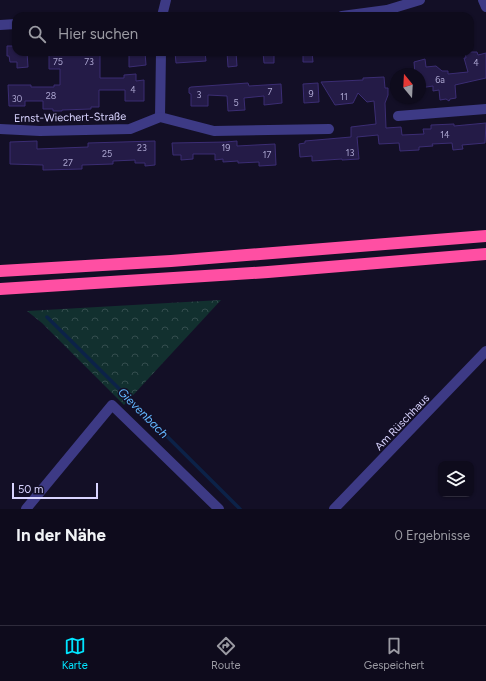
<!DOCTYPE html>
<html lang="de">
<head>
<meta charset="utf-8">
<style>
  body { margin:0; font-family:Figtree,sans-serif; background:#171425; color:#f1f3f6 }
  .controls { position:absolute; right:12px; bottom:12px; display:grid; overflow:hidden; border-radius:8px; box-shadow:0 1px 3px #0004 }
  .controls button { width:36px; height:36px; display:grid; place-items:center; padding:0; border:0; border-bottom:1px solid #2e2b3b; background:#0e0b1c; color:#f1f3f6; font:20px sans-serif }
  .compass { position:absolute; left:390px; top:68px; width:36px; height:36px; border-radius:50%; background:#0e0b1c; box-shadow:0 1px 3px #0004; rotate:342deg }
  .scale { position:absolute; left:12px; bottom:10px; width:86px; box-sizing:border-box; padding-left:4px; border:2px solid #d9d4ff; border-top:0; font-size:11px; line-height:14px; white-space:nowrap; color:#d9d4ff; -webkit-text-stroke:3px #130f26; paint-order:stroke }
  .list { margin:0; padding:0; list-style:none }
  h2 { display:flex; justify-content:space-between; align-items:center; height:52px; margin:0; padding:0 16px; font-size:17px }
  h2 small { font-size:13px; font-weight:400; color:#9b9ba3 }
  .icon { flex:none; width:22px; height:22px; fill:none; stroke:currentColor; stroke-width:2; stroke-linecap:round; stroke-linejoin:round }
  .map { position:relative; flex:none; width:486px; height:509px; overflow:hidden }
  .search { position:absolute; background:#0e0b1c; box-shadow:0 1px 3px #0004; left:12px; right:12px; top:12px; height:44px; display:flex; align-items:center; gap:10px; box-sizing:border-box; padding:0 14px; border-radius:12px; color:#9b9ba3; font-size:15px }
  .sheet { height:116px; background:#0e0b1c }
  nav { display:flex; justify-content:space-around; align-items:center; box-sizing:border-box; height:56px; border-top:1px solid #2e2b3b; background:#0e0b1c; font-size:11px; color:#9b9ba3 }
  nav a { display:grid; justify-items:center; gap:2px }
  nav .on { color:#00e5ff }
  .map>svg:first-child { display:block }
</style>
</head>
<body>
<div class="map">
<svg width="486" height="509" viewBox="0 0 486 509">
  <defs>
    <pattern id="forest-crowns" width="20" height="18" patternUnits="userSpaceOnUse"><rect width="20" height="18" fill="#12302f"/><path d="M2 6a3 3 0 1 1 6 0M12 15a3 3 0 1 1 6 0" fill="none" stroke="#344d4e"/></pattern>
  </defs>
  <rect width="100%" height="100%" fill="#130f26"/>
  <path fill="url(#forest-crowns)" d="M221 300 124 405 42 323 27 311Z"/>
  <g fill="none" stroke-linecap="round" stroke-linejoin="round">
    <path stroke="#0c2248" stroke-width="3.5" d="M47 317 240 509"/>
  </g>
  <g fill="#241b47" stroke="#3b2d73">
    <path d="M7 46H16V52H27L28 67 17 68V62H10L9 56H7Z"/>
    <path d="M49 52H100V78H124V75L136 74V81L144 80V101H125V90H99V107H91V109L62 110V111H53V109H43V101H25V106H9L8 85H31V87H54V85H60V69H49Z"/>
    <path d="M129 52H145L146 65 129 67Z"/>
    <path d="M175 52H205L206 61 176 63Z"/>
    <path d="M227 52H236L237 66 228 67Z"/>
    <path d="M263 52H274V63H264Z"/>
    <path d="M303 52H312L313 62H303Z"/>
    <path d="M465 52H477L478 55 486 53V78L455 85 456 98 450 99 449 101 446 99 440 100 439 90 433 91V86L420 88V74H415L414 62 425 59 426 67 436 66 442 71H448V74L468 72 464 58H466Z"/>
    <path d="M384 77 385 88H388V95L385 103 386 128 401 127 402 135 424 134 423 129H431V125L454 124V126L486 123 485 143 462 145 463 149 453 150 452 143 432 144 433 146 419 147V150L400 151 399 143 379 144 378 135 357 137 359 159 342 160V159L312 161V156L300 157 299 144 305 143V141L351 137V127L376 124 374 101 367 102 358 93 353 103 335 105 321 82 363 80V78Z"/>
    <path d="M248 83 249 86 281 84 282 103 264 105V96L244 98 245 110 228 111 227 96 208 95V106H191V94L189 93V88L191 87Z"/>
    <path d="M318 83 319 102 304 103 303 84Z"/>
    <path d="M37 141V149L88 147V143L155 141V165L145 166V163H135V160L113 161V164L82 165V169L43 170V165L10 164V142Z"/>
    <path d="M237 141V146L275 144 276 165 259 166V162L238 163V161L223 162V159L215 160V154H193V159L181 160V155H173L172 143 226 142Z"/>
  </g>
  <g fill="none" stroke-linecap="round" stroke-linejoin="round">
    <g stroke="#3d3a85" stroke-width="10">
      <path d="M483 0 486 7"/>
      <path d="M162 16 166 0"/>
      <path d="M342 16 387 10 420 0"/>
      <path d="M0 25 16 24"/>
      <path d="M398 116 486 109"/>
      <path d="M160 117 161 52"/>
      <path d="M0 129 40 131 130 129 160 117 214 131 329 129"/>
      <path d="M26 509 112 405 219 509"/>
      <path d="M334 509 486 351"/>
    </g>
    <g stroke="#ff4fa3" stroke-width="12">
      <path d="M0 271 171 261 486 236"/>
      <path d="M0 289 268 272 486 254"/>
    </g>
  </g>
  <g text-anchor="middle" stroke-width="3" stroke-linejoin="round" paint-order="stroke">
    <g font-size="9" fill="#aca6d1">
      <text x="58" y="65">75</text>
      <text x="89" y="65">73</text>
      <text x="476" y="66">4</text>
      <text x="440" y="83">6a</text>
      <text x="133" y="93">4</text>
      <text x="270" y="95">7</text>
      <text x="311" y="97">9</text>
      <text x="199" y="98">3</text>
      <text x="51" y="99">28</text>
      <text x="344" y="100">11</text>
      <text x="17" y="102">30</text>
      <text x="236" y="106">5</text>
      <text x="445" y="138">14</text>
      <text x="142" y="151">23</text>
      <text x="226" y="151">19</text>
      <text x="350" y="156">13</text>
      <text x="107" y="157">25</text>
      <text x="267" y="158">17</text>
      <text x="68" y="166">27</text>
    </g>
    <g font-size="11" fill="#d9d4ff" stroke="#130f26">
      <text transform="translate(70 117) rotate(-1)" y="4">Ernst-Wiechert-Straße</text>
      <text transform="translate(402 422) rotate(-46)" y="4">Am Rüschhaus</text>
    </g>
    <g font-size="12" font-style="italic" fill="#62b6ff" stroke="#130f26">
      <text transform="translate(143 413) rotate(45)" y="4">Gievenbach</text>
    </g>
  </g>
</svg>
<div class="controls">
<button><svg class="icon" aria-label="layers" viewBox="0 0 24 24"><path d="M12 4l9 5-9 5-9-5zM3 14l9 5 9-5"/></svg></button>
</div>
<svg class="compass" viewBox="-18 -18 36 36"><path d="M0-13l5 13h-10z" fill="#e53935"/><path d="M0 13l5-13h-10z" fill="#9b9ba3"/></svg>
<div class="scale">50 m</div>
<div class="search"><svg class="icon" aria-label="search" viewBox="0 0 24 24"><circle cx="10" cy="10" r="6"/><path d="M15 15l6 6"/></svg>Hier suchen</div>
</div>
<section class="sheet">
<h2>In der Nähe<small>0 Ergebnisse</small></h2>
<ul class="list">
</ul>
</section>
<nav>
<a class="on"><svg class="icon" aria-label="map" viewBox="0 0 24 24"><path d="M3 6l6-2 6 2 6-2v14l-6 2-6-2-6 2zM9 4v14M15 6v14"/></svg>Karte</a>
<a><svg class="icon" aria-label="directions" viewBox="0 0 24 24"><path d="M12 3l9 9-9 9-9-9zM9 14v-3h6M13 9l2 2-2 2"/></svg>Route</a>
<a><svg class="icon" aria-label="saved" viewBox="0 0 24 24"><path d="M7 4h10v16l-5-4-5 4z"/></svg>Gespeichert</a>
</nav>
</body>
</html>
